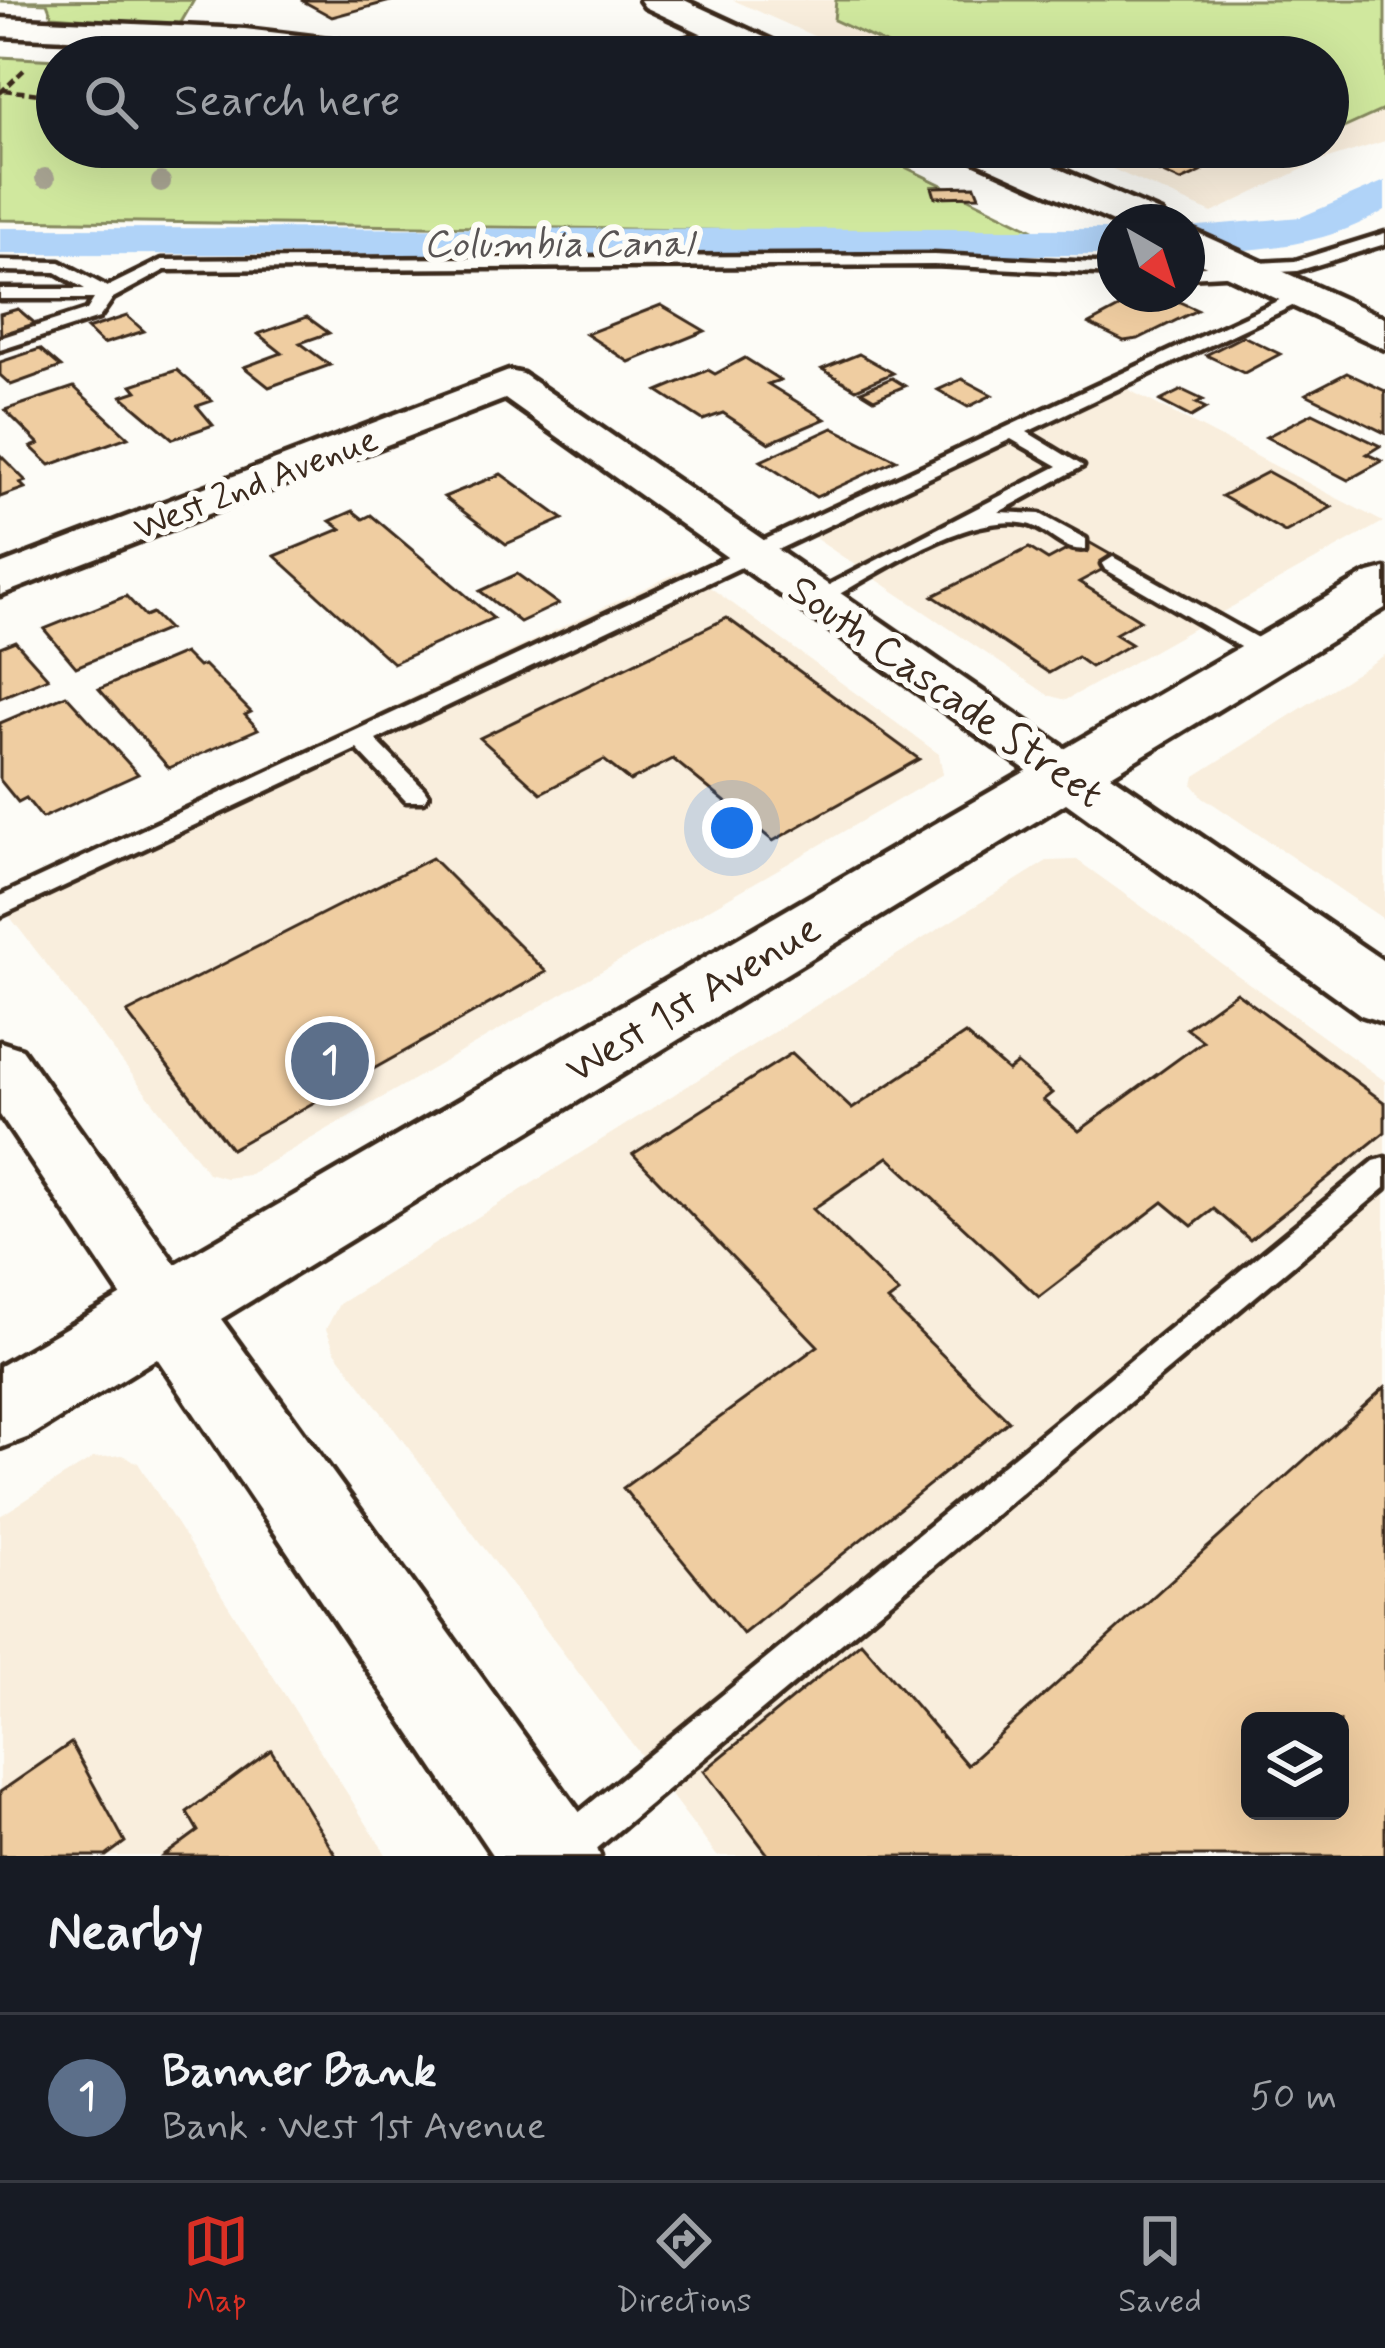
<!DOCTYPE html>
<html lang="en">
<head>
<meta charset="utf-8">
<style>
  body { margin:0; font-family:Mynerve,sans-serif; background:#242831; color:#f1f3f6 }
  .controls { position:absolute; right:36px; bottom:36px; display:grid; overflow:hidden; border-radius:18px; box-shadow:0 12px 48px #0002 }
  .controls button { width:108px; height:108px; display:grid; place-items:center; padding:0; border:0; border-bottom:3px solid #363941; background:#171b24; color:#f1f3f6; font:60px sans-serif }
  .compass { position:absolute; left:1097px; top:204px; width:108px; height:108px; border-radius:50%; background:#171b24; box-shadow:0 12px 48px #0002; rotate:141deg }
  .you { position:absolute; left:732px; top:828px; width:42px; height:42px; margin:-30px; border:9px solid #fff; border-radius:50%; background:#1a73e8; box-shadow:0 0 0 18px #1a73e833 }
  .badge { display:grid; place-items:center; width:78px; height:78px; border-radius:50%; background:#d93025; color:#fff; font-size:39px; font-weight:700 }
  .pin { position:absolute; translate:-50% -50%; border:6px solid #fff; box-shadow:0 3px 12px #0006 }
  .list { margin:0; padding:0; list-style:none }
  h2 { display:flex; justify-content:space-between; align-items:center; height:156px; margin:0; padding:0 48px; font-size:51px }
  h2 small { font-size:39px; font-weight:400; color:#9ea1a6 }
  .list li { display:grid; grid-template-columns:78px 1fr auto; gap:36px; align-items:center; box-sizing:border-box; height:168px; padding:0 48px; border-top:3px solid #363941 }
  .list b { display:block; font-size:45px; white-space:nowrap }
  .list p { margin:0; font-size:39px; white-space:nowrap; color:#9ea1a6 }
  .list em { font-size:39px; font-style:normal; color:#9ea1a6 }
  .icon { flex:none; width:66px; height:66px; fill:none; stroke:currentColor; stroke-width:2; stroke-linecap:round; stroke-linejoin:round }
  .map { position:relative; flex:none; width:1385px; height:1856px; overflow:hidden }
  .search { position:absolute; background:#171b24; box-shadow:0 12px 48px #0002; left:36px; right:36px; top:36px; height:132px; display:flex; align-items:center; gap:30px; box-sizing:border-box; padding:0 42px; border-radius:66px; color:#9ea1a6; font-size:45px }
  .sheet { height:324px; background:#171b24 }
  nav { display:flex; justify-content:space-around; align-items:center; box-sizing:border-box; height:168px; border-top:3px solid #363941; background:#171b24; font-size:33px; color:#9ea1a6 }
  nav a { display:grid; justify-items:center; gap:6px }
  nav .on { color:#d93025 }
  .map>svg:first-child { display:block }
</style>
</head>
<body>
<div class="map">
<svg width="1385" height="1856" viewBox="0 0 1385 1856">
  <rect width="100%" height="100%" fill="#fdfcf7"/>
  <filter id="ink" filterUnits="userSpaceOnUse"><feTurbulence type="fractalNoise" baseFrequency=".00833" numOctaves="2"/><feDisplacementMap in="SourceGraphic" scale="24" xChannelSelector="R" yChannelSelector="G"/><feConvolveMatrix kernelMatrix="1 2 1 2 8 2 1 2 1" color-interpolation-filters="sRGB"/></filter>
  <g filter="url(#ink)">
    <g fill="#f9eedd" fill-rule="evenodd">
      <path d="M733 0H1385V141L1315 163 1212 213 1063 147H1328V57H861Z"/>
      <path d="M1104 377 1383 522 1066 700 1048 695 791 522Z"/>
      <path d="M685 569 939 754 943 774 248 1175 226 1178 208 1173 0 904V893Z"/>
      <path d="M1385 655V920L1203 797 1193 785 1195 776Z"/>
      <path d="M1077 860 1385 1081V1856H717L335 1351 326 1329 339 1304 1047 861ZM1250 1721H1340V1811H1250Z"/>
      <path d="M122 1455 138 1463 387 1856H0V1516L93 1458Z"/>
    </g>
    <g fill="#d0e89e" stroke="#86895e" stroke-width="3">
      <path d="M194 0 179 26 52 16 47 3 0 1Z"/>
      <path d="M836 0H1385V109L1328 135V57H914L834 20Z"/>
      <path d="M0 57 57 60V147H864L1044 235 0 220Z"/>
    </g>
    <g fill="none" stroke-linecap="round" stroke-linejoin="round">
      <g fill="#b0d3f8" fill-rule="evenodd">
        <path d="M1385 181V210C1325 247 1255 251 1187 253V227L1301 217Z"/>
        <path d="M0 228 1115 229V255L0 254Z"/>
      </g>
    </g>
    <g fill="#efcda1" stroke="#3b2a1e" stroke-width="3" fill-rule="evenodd">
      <path d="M301 0H394L332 17Z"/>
      <path d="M1165 157 1201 172 1181 181 1145 165Z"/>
      <path d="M975 186 979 196 935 197 932 187Z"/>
      <path d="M1145 294H1162L1197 310 1138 339 1124 341 1089 324Z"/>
      <path d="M661 305 705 331 629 362 586 334Z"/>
      <path d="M18 309 38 326 1 338 0 314Z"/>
      <path d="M127 316 144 331 103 344 87 329Z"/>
      <path d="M307 317 329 333 300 343 330 365 269 387 244 367 282 353 258 334Z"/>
      <path d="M1243 336 1280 354 1244 373 1206 355Z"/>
      <path d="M40 349 61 367 11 385 0 375V362Z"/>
      <path d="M859 354 893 373 856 389 822 369Z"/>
      <path d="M745 358 780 380 768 384 825 419 769 443 723 413 703 420 658 391 708 370 715 374Z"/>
      <path d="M177 370 212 401 197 406 213 425 173 439 122 396 137 391 132 385Z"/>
      <path d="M1347 373 1385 391V433L1306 394Z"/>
      <path d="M892 378 905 386 874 399 861 391Z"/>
      <path d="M962 379 992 395 968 407 938 390Z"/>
      <path d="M74 387 128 437 50 465 31 447 39 444 5 410Z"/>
      <path d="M1182 390 1203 400 1196 403 1206 408 1191 417 1160 401Z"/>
      <path d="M1313 413 1380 446 1367 454 1382 461 1348 480 1266 437Z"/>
      <path d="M833 428 896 460 816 497 761 461Z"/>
      <path d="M0 455 26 481 20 483 25 488 0 497Z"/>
      <path d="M1268 472 1332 507 1285 532 1222 496Z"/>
      <path d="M501 474 563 519 506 544 444 497Z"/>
      <path d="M353 511 363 519 371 515 493 618 393 663 275 556 341 529 330 521Z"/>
      <path d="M1085 540 1120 560 1079 582 1140 620 1115 634 1131 644 1091 667 1077 657 1049 673 933 596 1029 548 1048 560Z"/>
      <path d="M517 574 558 604 520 622 480 591Z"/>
      <path d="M126 596 145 616 152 613 168 629 76 667 44 629Z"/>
      <path d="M727 618 919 759 773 841 673 759 630 781 604 760 541 793 480 738Z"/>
      <path d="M15 641 48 678 0 698V647Z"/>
      <path d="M184 653 198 667 204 665 251 712 245 715 258 729 169 768 99 689Z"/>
      <path d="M66 695 138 774 42 818 26 798 18 802 0 780V723Z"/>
      <path d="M432 858 546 972 231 1149 127 1013Z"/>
      <path d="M1236 992 1385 1103V1132L1250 1240 1214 1209 1192 1226 1163 1202 1039 1297 888 1157 813 1209 899 1293 888 1301 1009 1421 743 1634 623 1488 818 1346 633 1154 792 1053 852 1109 965 1034 1008 1071 1017 1064 1052 1093 1043 1100 1079 1131 1203 1041 1186 1028Z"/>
      <path d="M1385 1387V1856H769L704 1771 861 1642 967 1765ZM1250 1721H1340V1811H1250Z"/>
      <path d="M71 1743 125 1842 106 1856H0V1792Z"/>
      <path d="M271 1750 336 1856H164L198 1831 187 1812Z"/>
    </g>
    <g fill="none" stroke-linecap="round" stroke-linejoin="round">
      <g stroke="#3b2a1e" stroke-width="9">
        <g id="lane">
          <path d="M1385 233V244L1297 271 1187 277V267L1295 261Z"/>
          <path d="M934 255 1115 264V274L934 265 165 270 113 298 99 318 0 350V338L87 310 94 299H0V289H85L56 272 0 271V261L60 262 107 287 162 260Z"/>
          <path d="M1301 290 1307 291V299L1027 432 1083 466 999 512 1040 514 1086 539V549C1062 553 1049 529 1027 524 966 511 877 575 823 603H807L804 598 1058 466 1011 439 376 740 424 789 428 795 424 801H406L357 749 0 916V896Z"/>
          <path d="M1113 557 1277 649 1281 654 1269 661 1261 659 1105 569 1102 564Z"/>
          <path d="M1385 1158V1188L588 1856H537L543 1842 1374 1161Z"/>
        </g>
      </g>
      <g stroke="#3b2a1e" stroke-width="9">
        <g id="street">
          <path d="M0 18 245 29 404 48 419 57H328L245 47 0 36Z"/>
          <path d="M731 25 742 28 746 34 742 40 686 57H638L642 51Z"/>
          <path d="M509 371 523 374 1085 762 1093 774 1085 786 1067 791 1049 786 505 399 0 595V565Z"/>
          <path d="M0 1042 22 1049 193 1289 203 1310 193 1331 169 1340 145 1331 0 1115Z"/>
        </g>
      </g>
      <g stroke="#3b2a1e" stroke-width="9">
        <g id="secondary">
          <path d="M640 0H684L792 50 798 57H752L645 7Z"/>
          <path d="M958 147H1009L1161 213 1167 222 1115 223 963 155Z"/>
          <path d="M1187 228 1385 318V349L1187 257Z"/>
          <path d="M1385 569V608L1111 775 1385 962V1023L1361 1015 1066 803 221 1319 586 1821 600 1856H493L157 1358 29 1437 0 1448V1366L1366 574Z"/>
        </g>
      </g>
      <g stroke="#3b2a1e" stroke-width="4.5" stroke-dasharray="8 4.5" stroke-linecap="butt">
        <path d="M4 90 57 96"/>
        <path d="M0 93 25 69"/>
      </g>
      <use href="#lane" fill="#fdfcf7" fill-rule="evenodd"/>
      <use href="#street" fill="#fdfcf7" fill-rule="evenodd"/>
      <use href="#secondary" fill="#fdfcf7" fill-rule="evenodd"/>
    </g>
    <g fill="#a7a391">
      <circle cx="45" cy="178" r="10"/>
      <circle cx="161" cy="182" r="10"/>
    </g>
  </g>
  <g text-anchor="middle" stroke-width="12" stroke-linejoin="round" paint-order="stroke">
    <g font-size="36" fill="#3b2a1e" stroke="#fdfcf7">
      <text transform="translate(255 482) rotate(-21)" y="13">West 2nd Avenue</text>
    </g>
    <g font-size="39" font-style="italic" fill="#585454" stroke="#fdfcf7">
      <text x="558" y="256">Columbia Canal</text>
    </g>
    <g font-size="42" fill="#3b2a1e" stroke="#fdfcf7">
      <text transform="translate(947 690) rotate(35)" y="15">South Cascade Street</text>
      <text transform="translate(692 997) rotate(-31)" y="15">West 1st Avenue</text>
    </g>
  </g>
</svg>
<div class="controls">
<button><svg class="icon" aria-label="layers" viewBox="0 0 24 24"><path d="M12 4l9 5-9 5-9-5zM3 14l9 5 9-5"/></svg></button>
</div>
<svg class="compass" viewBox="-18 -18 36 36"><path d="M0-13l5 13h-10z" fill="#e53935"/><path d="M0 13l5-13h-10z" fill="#9ea1a6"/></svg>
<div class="you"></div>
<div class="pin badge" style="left:330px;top:1061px;background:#5c6f8a">1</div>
<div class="search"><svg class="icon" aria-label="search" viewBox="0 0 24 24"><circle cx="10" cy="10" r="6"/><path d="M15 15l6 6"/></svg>Search here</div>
</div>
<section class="sheet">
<h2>Nearby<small></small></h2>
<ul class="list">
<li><span class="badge" style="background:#5c6f8a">1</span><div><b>Banner Bank</b><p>Bank · West 1st Avenue</p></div><em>50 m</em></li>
</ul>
</section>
<nav>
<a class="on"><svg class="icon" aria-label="map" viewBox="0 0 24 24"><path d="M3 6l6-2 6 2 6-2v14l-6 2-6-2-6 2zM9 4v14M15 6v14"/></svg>Map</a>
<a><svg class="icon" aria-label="directions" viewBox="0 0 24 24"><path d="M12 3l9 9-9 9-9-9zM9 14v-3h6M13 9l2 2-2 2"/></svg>Directions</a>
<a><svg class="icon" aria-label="saved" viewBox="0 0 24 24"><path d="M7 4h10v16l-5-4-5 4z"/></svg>Saved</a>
</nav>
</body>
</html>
